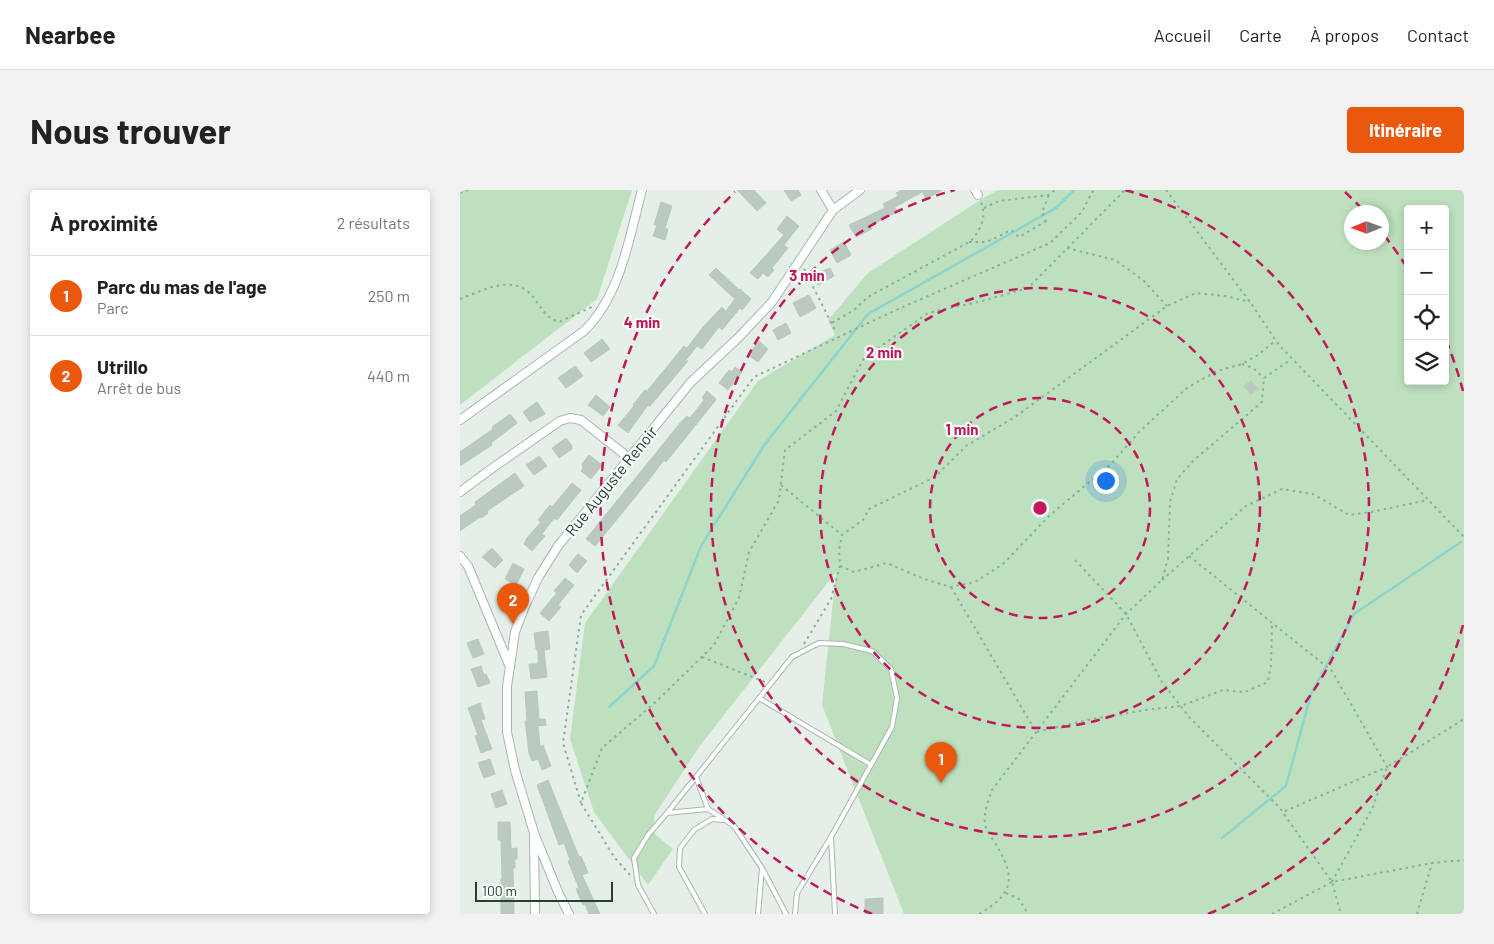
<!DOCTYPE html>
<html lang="fr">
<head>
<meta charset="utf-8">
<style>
  body { margin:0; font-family:Barlow,sans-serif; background:#f2f2f2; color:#222 }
  .controls { position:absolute; right:15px; top:15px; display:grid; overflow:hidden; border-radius:5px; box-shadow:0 2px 8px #0003 }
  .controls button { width:45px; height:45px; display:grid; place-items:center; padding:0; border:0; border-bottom:1px solid #e0e0e0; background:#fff; color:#222; font:25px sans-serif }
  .compass { position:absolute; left:884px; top:15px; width:45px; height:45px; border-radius:50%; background:#fff; box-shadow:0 2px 8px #0003; rotate:269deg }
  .scale { position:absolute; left:15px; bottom:12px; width:138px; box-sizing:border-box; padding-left:5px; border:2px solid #234232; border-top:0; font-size:14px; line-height:18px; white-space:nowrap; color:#234232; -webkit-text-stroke:4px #f6fbf7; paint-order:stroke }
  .you { position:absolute; left:645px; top:290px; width:18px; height:18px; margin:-12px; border:4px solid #fff; border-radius:50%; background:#1a73e8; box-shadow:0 0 0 8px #1a73e833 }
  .badge { display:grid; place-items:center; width:32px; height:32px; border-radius:50%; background:#ea580c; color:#fff; font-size:16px; font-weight:700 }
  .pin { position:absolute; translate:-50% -41px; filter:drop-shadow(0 1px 2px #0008) }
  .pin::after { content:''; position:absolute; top:26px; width:18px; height:15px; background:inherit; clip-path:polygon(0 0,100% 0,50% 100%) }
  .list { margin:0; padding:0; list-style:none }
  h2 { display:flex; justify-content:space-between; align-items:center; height:65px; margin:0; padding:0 20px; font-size:21px }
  h2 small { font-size:16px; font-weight:400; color:#767676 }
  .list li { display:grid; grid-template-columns:32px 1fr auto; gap:15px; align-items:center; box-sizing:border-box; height:80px; padding:0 20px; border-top:1px solid #e0e0e0 }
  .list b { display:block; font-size:19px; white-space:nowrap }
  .list p { margin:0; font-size:16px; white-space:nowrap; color:#767676 }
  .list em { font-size:16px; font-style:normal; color:#767676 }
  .icon { flex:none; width:28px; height:28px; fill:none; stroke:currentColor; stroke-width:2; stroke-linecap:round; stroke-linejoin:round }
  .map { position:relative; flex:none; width:1004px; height:724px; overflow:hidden; border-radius:5px }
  header { display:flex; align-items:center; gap:30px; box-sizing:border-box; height:70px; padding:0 25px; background:#fff; border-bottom:1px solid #e0e0e0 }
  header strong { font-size:24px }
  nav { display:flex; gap:28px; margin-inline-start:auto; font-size:18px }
  .intro { display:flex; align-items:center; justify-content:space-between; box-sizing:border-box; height:120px; padding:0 30px }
  h1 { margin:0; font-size:35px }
  .button { padding:12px 22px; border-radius:5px; background:#ea580c; color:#fff; font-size:18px; font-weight:700 }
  main { display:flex; gap:30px; padding:0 30px }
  aside { flex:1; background:#fff; border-radius:5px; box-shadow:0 2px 8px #0003 }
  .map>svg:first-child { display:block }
</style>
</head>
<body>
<header>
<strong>Nearbee</strong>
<nav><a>Accueil</a><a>Carte</a><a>À propos</a><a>Contact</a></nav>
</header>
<div class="intro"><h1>Nous trouver</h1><a class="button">Itinéraire</a></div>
<main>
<aside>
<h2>À proximité<small>2 résultats</small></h2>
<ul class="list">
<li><span class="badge">1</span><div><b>Parc du mas de l'age</b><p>Parc</p></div><em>250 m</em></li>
<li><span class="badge">2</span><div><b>Utrillo</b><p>Arrêt de bus</p></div><em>440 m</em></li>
</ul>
</aside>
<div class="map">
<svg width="1004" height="724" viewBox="0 0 1004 724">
  <rect width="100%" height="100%" fill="#e5efe8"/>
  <g fill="#bee0be" fill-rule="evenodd">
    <path d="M0 0H172L137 109 0 215Z"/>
    <path d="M538 0H1004V724H444L362 515 376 382 239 557 194 626 195 644 213 659 188 695 134 622 110 549 125 433 298 191 375 145 368 130 408 83 520 10ZM948 19H985V191H948ZM892 22H922V52H892Z"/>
  </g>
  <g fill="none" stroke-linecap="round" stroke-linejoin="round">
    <g stroke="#8cd5cd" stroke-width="2.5">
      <path d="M149 517 194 476 241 356 305 254 408 124 596 18 614 0"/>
      <path d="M762 648 826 596 851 504 894 424 1001 352"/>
    </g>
  </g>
  <g fill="#bacac0" stroke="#b7c9bd">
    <path d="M277 0H294L306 13 297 21Z"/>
    <path d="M324 0H338L341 5 331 11Z"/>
    <path d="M442 0H482L466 9 462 2 435 17 437 22 410 36 412 39 396 47 389 35 425 18 423 14 438 6 436 3Z"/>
    <path d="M201 12 212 16 205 38 208 39 205 50 193 46 197 35H194Z"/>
    <path d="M327 26 339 36 324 55 328 58 312 78 314 80 308 87 303 83 298 89 290 83 324 45 317 39Z"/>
    <path d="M384 52 391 65 377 73 370 60Z"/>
    <path d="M256 78 279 100 280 99 291 109 282 120 280 118 262 140 259 137 242 159 237 156 226 170 228 171 190 216 188 215 168 243 158 235 174 216 173 215 185 200 187 201 224 156 227 158 243 137 262 117 266 121 275 109 249 85Z"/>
    <path d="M370 78 374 86 358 95 352 85Z"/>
    <path d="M349 105 356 118 340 127 333 113Z"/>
    <path d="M326 133 331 143 318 150 313 140Z"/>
    <path d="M142 149 150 159 131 172 124 163Z"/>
    <path d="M299 151 308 159 298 172 288 165Z"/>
    <path d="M115 176 123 186 106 198 98 188Z"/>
    <path d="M275 177 282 182 268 200 259 193 269 180 272 182Z"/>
    <path d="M791 191 798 199 791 204 784 196Z"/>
    <path d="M247 201 256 209 255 211 206 272 204 270 181 300 135 356 126 349 221 232 227 226 230 228 244 210 242 208Z"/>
    <path d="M136 205 150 217 143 226 128 215Z"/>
    <path d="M77 212 85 224 70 232 63 222Z"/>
    <path d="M50 224 57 233 31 253 32 255 0 276V262L33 239 32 237Z"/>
    <path d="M106 248 112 256V259L99 268 92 258Z"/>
    <path d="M129 265 142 275 131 289 121 281 123 279 122 274Z"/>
    <path d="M79 266 87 276 74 285 66 275Z"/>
    <path d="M55 283 64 296 27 321 28 323 21 328 20 327 0 341V326L16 315 15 312Z"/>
    <path d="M112 293 121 300 97 330 94 328 82 344 85 346 72 361 64 354 67 348 81 332 78 330 90 315 92 317Z"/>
    <path d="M32 358 43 370 35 378 22 367Z"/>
    <path d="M118 364 127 371 117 383 109 375Z"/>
    <path d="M53 373 64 379 56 395 45 389Z"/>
    <path d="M105 388 114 395 98 415 101 417 89 431 80 423 97 403 94 401Z"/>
    <path d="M88 441 90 459 84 460 87 487 71 489 69 474H78V461L76 459 74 443Z"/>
    <path d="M18 449 24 464 13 468 7 453Z"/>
    <path d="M21 476 24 485 26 484 30 493 18 497 11 479Z"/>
    <path d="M77 501 79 529H85L86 535 78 536 80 557 83 555 91 576 82 580 78 569 72 571 69 563 65 531H67L65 502Z"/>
    <path d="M20 513 25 529 21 530 32 559 21 563 15 546 18 545 8 518Z"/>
    <path d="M30 569 35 584 24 588 18 573Z"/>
    <path d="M88 590 119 667 121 666 128 683 122 685 140 724H129L125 714 123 715 116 699 119 698 108 671 110 670 104 653 99 655 77 595Z"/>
    <path d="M42 600 47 614 36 618 31 604Z"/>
    <path d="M38 632H50L51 659 57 658V669H55V678H53L54 724H41V689H42L41 650H38Z"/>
    <path d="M423 708V724H405V709Z"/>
  </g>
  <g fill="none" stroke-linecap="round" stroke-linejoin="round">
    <g stroke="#a7b8ae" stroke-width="6">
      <g id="service">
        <path d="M299 508 410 574"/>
        <path d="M236 587 248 619"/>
        <path d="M207 623 332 467 359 453 383 454 412 461 431 479 437 508 432 537 371 647"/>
        <path d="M303 680 326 724"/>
        <path d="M194 724 178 695 174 668 188 645 207 623 248 619 274 636 302 678 298 724"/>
        <path d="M245 724 219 677 220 658 234 640 252 629 263 630"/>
        <path d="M335 724 337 703 371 647 375 724"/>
      </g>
    </g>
    <g stroke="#a7b8ae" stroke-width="10">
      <g id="minor">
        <path d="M361 0 373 20"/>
        <path d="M515 0 518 5"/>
        <path d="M0 230 124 141C161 105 169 48 182 0"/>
        <path d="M0 302 31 279 100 231 110 228 121 230 169 268"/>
        <path d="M0 366 8 376 50 477"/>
        <path d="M74 647 75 724"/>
        <path d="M109 724 98 702 74 643 55 580 47 542V496L50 477 55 442 65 416 78 388 98 356 231 192 278 148 312 112 373 20 400 0"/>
      </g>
    </g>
    <g stroke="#85b399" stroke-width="2" stroke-dasharray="2.5 4" stroke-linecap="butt">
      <path d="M706 0 790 112 819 155 1004 347"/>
      <path d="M0 3 8 0"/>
      <path d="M524 18 539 11 589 5 595 0"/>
      <path d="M586 32 582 22 589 5"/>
      <path d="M509 52H527L551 40 559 47 586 31"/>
      <path d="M607 58 655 70 683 90 707 116"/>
      <path d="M344 79 376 142"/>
      <path d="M0 109C27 99 57 81 77 112 84 122 87 128 99 132L134 116"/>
      <path d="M372 133 394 120 408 107 511 51C521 38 527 29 521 12"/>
      <path d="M782 174 793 178 804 188"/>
      <path d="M321 295 382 345"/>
      <path d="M729 366 872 481 927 577 823 622"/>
      <path d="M615 370 666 424 702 492 730 528 819 617 872 692 881 724"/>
      <path d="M380 376 394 382 427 373 464 389 491 397 515 392 543 374 589 326 652 273 680 241 727 198 757 181 782 174 798 165 816 150"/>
      <path d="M702 390 786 316 822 299 853 304 889 325 911 322 968 310"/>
      <path d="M491 397 576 542 632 529 686 520 721 516 763 500 785 502 808 492 811 475 812 433"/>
      <path d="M344 454 371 409 380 376 379 360 382 345 403 330 409 319 475 287 506 256 555 227 707 116 736 103 765 106 790 112"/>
      <path d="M242 467 305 492"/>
      <path d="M121 613 103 553 121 425 294 187 436 120 590 53 622 22 632 2 636 0"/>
      <path d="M170 685 154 667 121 613 142 558 198 510 254 455 279 408 289 362 319 310 325 260 376 221 404 168 468 123 522 111 568 98 665 0"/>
      <path d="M872 692 913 617 927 577 1004 529"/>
      <path d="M546 703 559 709 568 724"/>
      <path d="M519 724C551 705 557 691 538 658 535 652 529 645 526 638 522 625 528 612 532 600L666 424 702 390 708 369 710 312 717 289 734 270 802 212 804 188 830 170"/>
      <path d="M812 724 872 692 972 673 1004 670"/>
      <path d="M957 724 972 673"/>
    </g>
    <use href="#service" stroke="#fff" stroke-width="4"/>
    <use href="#minor" stroke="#fff" stroke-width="8"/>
  </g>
  <g fill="none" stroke="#c2185b" stroke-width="2.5" stroke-dasharray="9 6">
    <circle cx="580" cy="318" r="110"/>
    <circle cx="580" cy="318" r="220"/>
    <path d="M665 0A329 329 0 1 1 495 0"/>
    <path d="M1003 435A439 439 0 0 1 748 724M412 724A439 439 0 0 1 275 2M885 2A439 439 0 0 1 904 21M924 45A439 439 0 0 1 946 76M986 150A439 439 0 0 1 1003 201"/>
  </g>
  <g text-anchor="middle" stroke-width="4.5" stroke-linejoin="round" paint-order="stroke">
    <g font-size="16" fill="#234232" stroke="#f6fbf7">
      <text transform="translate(151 291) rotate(-51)" y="6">Rue Auguste Renoir</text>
    </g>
  </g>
  <circle cx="580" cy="318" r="8" fill="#c2185b" stroke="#f6fbf7" stroke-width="2.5"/>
  <g font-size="15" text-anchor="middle" font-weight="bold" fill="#c2185b" stroke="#f6fbf7" stroke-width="4.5" stroke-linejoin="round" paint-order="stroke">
    <text x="347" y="91">3 min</text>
    <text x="182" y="138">4 min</text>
    <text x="424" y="168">2 min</text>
    <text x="502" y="245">1 min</text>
  </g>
</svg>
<div class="controls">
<button>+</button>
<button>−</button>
<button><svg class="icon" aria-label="locate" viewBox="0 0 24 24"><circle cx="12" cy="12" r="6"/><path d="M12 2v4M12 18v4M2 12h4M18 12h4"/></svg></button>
<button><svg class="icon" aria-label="layers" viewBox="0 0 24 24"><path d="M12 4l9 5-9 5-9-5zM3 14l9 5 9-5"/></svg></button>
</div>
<svg class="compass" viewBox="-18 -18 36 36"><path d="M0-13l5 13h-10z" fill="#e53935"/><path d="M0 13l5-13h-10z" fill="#767676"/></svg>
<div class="scale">100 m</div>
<div class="you"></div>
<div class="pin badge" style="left:481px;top:593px">1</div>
<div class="pin badge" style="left:53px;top:434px">2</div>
</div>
</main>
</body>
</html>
